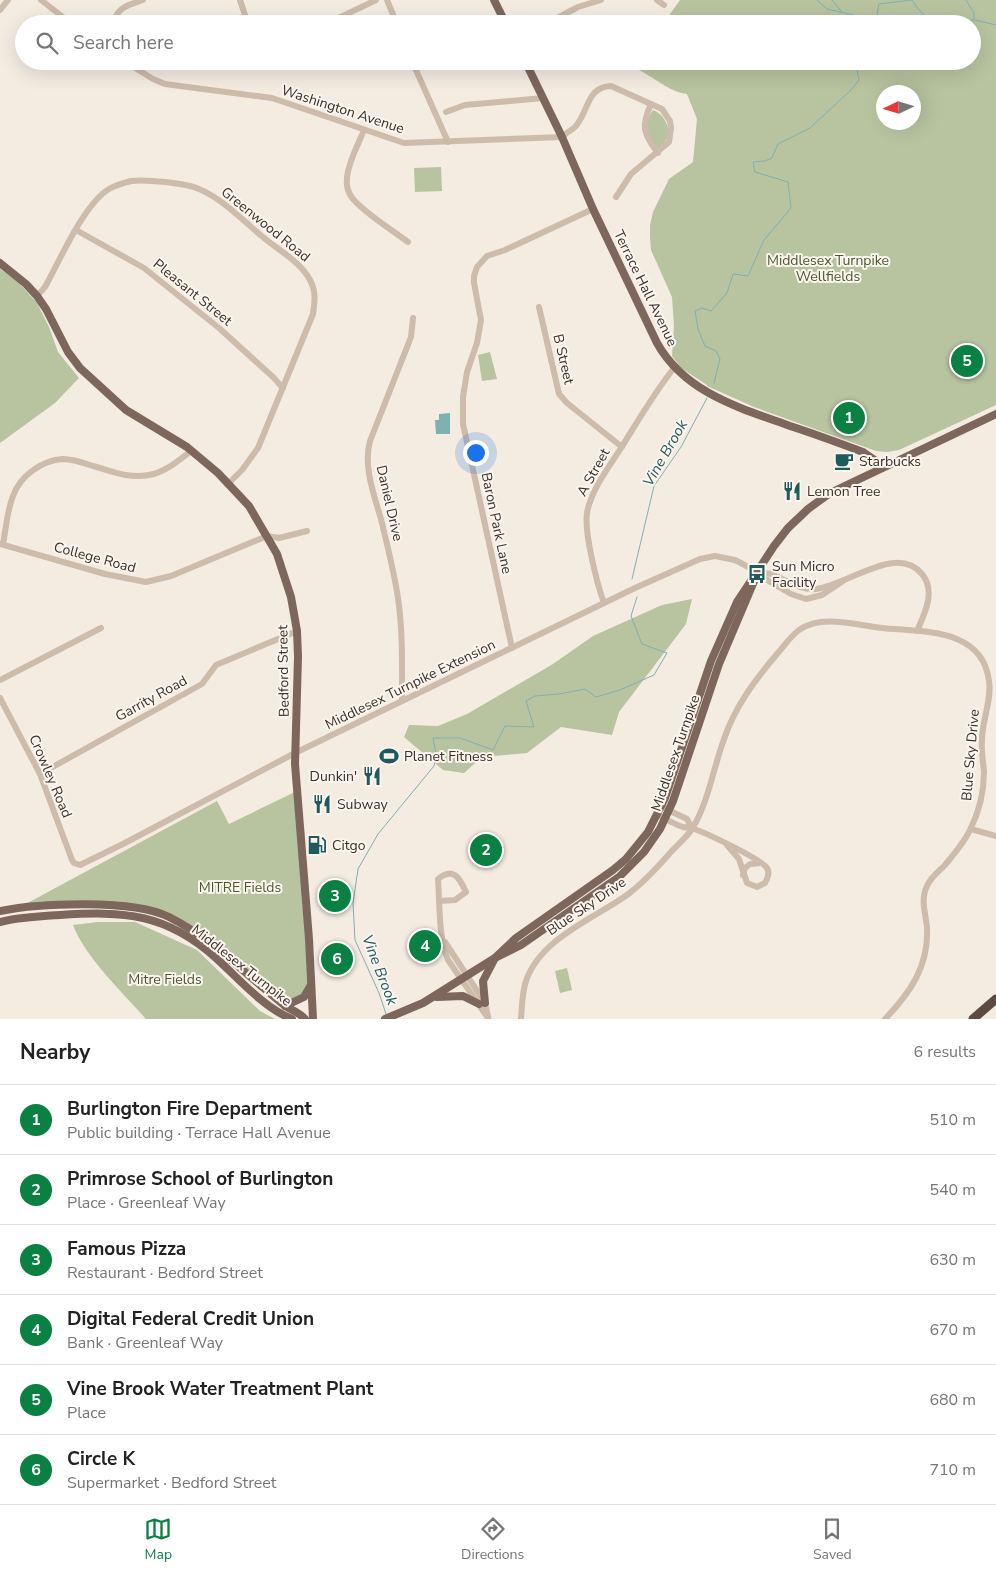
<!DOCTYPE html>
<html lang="en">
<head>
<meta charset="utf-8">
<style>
  body { margin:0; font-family:"Nunito Sans",sans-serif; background:#f2f2f2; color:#222 }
  .compass { position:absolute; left:876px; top:85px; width:45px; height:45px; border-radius:50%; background:#fff; box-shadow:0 5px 20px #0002; rotate:266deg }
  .you { position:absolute; left:475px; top:452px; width:18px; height:18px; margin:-12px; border:4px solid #fff; border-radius:50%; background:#1a73e8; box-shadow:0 0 0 8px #1a73e833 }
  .badge { display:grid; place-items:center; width:32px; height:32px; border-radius:50%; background:#0b8043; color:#fff; font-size:16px; font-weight:700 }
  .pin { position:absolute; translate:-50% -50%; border:2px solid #fff; box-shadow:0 1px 5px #0006 }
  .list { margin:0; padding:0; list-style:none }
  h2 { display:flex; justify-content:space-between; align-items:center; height:65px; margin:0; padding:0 20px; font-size:21px }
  h2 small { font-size:16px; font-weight:400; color:#767676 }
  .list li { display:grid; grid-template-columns:32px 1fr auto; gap:15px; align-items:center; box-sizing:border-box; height:70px; padding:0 20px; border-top:1px solid #e0e0e0 }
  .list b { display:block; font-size:19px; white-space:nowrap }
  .list p { margin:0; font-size:16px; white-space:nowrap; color:#767676 }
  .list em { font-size:16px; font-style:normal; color:#767676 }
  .icon { flex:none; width:28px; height:28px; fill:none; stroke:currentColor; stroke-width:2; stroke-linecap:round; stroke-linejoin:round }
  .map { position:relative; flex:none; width:996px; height:1019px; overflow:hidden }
  .search { position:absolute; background:#fff; box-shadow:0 5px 20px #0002; left:15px; right:15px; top:15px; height:55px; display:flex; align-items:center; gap:12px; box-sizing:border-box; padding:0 18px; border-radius:28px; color:#767676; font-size:19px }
  .sheet { height:485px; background:#fff }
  nav { display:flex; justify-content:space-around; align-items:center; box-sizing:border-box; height:70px; border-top:1px solid #e0e0e0; background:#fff; font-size:14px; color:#767676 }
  nav a { display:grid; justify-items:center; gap:2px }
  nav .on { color:#0b8043 }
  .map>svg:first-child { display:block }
</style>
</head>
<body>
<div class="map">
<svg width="996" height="1019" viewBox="0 0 996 1019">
  <rect width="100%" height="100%" fill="#f4ebe1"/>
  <g fill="#b8c4a0" fill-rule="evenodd">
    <path d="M680 0H996V405L899 450 887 452 876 451 754 407 707 386V385L681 368 672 356 674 326 672 297 651 250 650 237V225L653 212 669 179 693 162 697 119 687 94C662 91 638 60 614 64L612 61H972V24H663ZM884 92H914V122H884Z"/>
    <path d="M653 110C663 113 673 129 666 140 664 144 660 146 657 148 645 138 644 122 653 110Z"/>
    <path d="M441 167 442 191 415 192 414 168Z"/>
    <path d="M0 269 19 283 37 303 49 327 58 352 79 378 55 403 0 443Z"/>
    <path d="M490 352 497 379 482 381 478 355Z"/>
    <path d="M692 599 686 624 619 712 612 735 561 727 527 753 482 757 464 773 443 770 404 737 409 725 438 726 467 714 553 664 593 636 662 605Z"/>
    <path d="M297 791 312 983 304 997 285 1006 212 943 167 916 130 907H20L217 801 229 824Z"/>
    <path d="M98 922H135L197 950 260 1011 275 1019H146C123 993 85 957 73 925Z"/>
    <path d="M567 968 572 990 560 993 555 971Z"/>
  </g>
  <path fill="#7fb0b2" d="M450 413V434H436L435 420H439V414Z"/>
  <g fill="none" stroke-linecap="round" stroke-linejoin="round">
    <g stroke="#7fb0b2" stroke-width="1">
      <path d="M817 0 827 9 858 16 873 22"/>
      <path d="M832 0 841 11"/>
      <path d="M975 20 996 25"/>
      <path d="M873 24 876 20 879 4 912 0C931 30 942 23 974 20V13L966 0"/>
      <path d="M714 383 720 359 716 351 705 346 698 329 695 311 702 308 711 311 727 293 733 274 748 276 764 240 791 208 788 182 755 172 753 162 765 161 772 158 778 144 810 128 851 90 859 80 857 69 849 61"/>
      <path d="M632 579 654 486 681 447 707 398"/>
      <path d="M386 1014 379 993 355 940 353 903 358 869 378 834 434 766 436 755 433 738H460L493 750 505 726 534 727 526 701 535 696 559 694 585 689 596 697 620 690 654 675 667 653 642 644 631 616 637 597"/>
    </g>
    <g stroke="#cdbbac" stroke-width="6">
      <path d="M41 0 68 21"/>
      <path d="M240 0 248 24"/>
      <path d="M387 0 397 24"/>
      <path d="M657 0 664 5"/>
      <path d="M0 10 8 0"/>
      <path d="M113 24C117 7 128 5 143 0"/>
      <path d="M326 24 376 0"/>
      <path d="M546 24 578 7 601 0"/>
      <path d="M124 61 153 79 165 84 272 98 404 143 562 137C566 133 572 130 575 127 589 112 586 87 611 86L662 109 670 121 671 128 669 142 631 174 616 197"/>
      <path d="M412 61 448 142"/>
      <path d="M651 104C641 126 643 134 658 153"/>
      <path d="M446 112 465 105 543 98"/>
      <path d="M364 130C358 145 349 160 347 177 346 185 348 193 353 199 367 215 391 229 408 242"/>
      <path d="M76 230 144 268 219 328 273 377 283 388"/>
      <path d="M37 296 45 287C60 260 84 204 109 189 116 185 123 183 131 181 145 179 186 183 199 189 223 199 243 221 263 237 278 250 301 262 310 280 316 291 315 301 313 314L258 448 242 470 229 483"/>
      <path d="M539 307 559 394 567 403 622 447"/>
      <path d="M0 544 105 574 146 582 171 576 267 536 279 538 307 531"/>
      <path d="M3 544C6 528 7 511 13 496 20 476 42 460 63 459 73 459 84 463 93 466 111 471 129 479 149 475 164 473 179 460 191 451"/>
      <path d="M758 572C779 572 794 591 816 589 847 586 896 543 922 574 936 591 925 613 917 631"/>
      <path d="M604 603C597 584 584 532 587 513 591 490 609 467 621 448 638 421 654 393 674 368"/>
      <path d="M512 648 463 424V397L467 372 477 343 481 320 474 283V276L477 267 487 256 505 250 593 209"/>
      <path d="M0 680 101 628"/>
      <path d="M0 698 40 774 72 860 74 863 80 865 123 844 295 753 635 588 700 559 715 556 735 560 758 572 767 580 791 594 806 599 822 595 843 581"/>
      <path d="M402 701C402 667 403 632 398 598 394 571 387 545 381 519 374 495 363 466 370 441L411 337 413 318"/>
      <path d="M40 774 202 684 216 665 297 631"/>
      <path d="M662 807 687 819 692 828"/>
      <path d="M658 815C666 819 674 824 683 827 687 828 691 827 694 829 706 833 761 859 767 868 770 873 768 878 765 883L757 887 747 883 739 859 727 845"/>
      <path d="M971 829 996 836"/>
      <path d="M743 875 745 868 750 864 760 863"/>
      <path d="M440 901 455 900 466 892C460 879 454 866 438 879 440 905 438 935 448 960L488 1018"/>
      <path d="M445 942 485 1003 488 1017"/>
      <path d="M521 1019C522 1006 522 993 526 981 540 939 593 919 627 895 643 883 657 868 670 853 677 845 686 838 692 829 708 803 713 770 723 742 734 708 754 681 777 654 784 646 790 637 799 630 824 612 864 628 894 629 932 632 983 632 989 681 992 700 982 720 982 740 981 751 983 761 984 772 984 792 979 812 970 830 964 843 954 854 945 865 938 872 931 877 927 886 920 900 926 914 927 928 929 966 910 993 885 1019"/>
    </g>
    <g stroke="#7d675c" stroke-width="8">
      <path d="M494 0 506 24"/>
      <path d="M525 61 562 137 593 209 657 343C685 393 740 408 790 426 815 434 839 443 863 452L876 461 878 469"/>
      <path d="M0 263 26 284 37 296 46 309 68 352 80 368 126 410 187 447 218 473 249 506 277 554 291 597 297 631 298 657 295 764 309 939 313 1019"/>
      <path d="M0 911C40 903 133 899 169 917 203 934 231 960 260 985 268 991 275 998 283 1004 290 1010 299 1012 305 1019"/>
      <path d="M0 922C20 917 40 916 60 915 124 911 166 913 216 958 238 978 264 1008 292 1019"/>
      <path d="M437 997 463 996 479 1004"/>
      <path d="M485 1003 483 981 495 958 516 938 613 870 626 859 648 832 665 798 711 661 737 602 774 546 788 528 808 509 830 493 996 414"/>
      <path d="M285 1006 304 997 311 985"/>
      <path d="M385 1019 423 1003 495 958 521 945 619 877 644 852 660 829 673 801 719 664 755 579"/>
    </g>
    <path stroke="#5c4a42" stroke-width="9" d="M973 1019 996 999"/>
  </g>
  <defs>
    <g id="cafe-bare" transform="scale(1.5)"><path d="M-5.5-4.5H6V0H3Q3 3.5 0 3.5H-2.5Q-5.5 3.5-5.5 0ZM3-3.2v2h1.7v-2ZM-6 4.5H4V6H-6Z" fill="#1f5a5e" stroke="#fbf5ee" stroke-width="2.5" paint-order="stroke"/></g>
    <g id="restaurant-bare" transform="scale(1.5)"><path d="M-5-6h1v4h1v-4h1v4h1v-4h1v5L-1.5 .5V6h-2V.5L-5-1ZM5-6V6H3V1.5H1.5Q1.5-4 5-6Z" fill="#1f5a5e" stroke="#fbf5ee" stroke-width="2.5" paint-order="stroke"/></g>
    <g id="bus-bare" transform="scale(1.5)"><path d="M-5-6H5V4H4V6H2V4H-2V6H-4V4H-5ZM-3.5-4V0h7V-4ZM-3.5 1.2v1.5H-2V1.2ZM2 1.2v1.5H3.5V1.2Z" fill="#1f5a5e" stroke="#fbf5ee" stroke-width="2.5" paint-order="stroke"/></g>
    <g id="stadium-bare" transform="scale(1.5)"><path d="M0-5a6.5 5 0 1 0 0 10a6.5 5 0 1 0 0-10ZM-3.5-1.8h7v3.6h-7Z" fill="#1f5a5e" stroke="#fbf5ee" stroke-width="2.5" paint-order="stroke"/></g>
    <g id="fuel-bare" transform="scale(1.5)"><path d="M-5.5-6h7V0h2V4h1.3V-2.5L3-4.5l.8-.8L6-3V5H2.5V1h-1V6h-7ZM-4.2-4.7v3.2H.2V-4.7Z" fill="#1f5a5e" stroke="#fbf5ee" stroke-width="2.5" paint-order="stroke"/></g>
  </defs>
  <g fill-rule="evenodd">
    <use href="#cafe-bare" x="844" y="461"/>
    <use href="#restaurant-bare" x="792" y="491"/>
    <use href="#bus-bare" x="757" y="574"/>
    <use href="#stadium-bare" x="389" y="756"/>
    <use href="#restaurant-bare" x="372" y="776"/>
    <use href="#restaurant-bare" x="322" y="804"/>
    <use href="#fuel-bare" x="317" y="845"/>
  </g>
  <g text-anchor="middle" stroke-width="4" stroke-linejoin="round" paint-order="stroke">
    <g font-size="14" fill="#3b302b" stroke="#fbf5ee">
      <text transform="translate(343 109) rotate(18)" y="5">Washington Avenue</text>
      <text transform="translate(266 224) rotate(39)" y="5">Greenwood Road</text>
      <text transform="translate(646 288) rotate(64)" y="5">Terrace Hall Avenue</text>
      <text transform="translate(193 292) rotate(39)" y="5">Pleasant Street</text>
      <text transform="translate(564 359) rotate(77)" y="5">B Street</text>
      <text transform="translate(593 472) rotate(-61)" y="5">A Street</text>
      <text transform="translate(390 503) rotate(77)" y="5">Daniel Drive</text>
      <text transform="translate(497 523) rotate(78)" y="5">Baron Park Lane</text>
      <text transform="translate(95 557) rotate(15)" y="5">College Road</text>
      <text transform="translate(283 671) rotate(-91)" y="5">Bedford Street</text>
      <text transform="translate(410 684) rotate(-26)" y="5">Middlesex Turnpike Extension</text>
      <text transform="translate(151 698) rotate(-29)" y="5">Garrity Road</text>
      <text transform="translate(675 753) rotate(-71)" y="5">Middlesex Turnpike</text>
      <text transform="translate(970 755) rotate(-85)" y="5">Blue Sky Drive</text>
      <text transform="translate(51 776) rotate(67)" y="5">Crowley Road</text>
      <text transform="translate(586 906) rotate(-34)" y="5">Blue Sky Drive</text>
      <text transform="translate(242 965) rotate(38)" y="5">Middlesex Turnpike</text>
    </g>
    <g font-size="14" fill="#4a5a2e" stroke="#fbf5ee">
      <text x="828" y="265">Middlesex Turnpike<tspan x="828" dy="16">Wellfields</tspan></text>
      <text x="240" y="892">MITRE Fields</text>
      <text x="165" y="984">Mitre Fields</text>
    </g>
    <g font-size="14" fill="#3b302b" stroke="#fbf5ee" text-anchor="start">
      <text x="859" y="466">Starbucks</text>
      <text x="807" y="496">Lemon Tree</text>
      <text x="772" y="571">Sun Micro<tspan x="772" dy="16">Facility</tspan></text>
      <text x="404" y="761">Planet Fitness</text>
      <text x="357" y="781" text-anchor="end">Dunkin'</text>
      <text x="337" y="809">Subway</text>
      <text x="332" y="850">Citgo</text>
    </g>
    <g font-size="15" font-style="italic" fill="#1f5a5e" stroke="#fbf5ee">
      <text transform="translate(665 453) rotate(-60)" y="5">Vine Brook</text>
      <text transform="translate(380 970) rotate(69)" y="5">Vine Brook</text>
    </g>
  </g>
</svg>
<svg class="compass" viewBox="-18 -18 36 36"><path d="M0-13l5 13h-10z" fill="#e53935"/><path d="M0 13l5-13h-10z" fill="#767676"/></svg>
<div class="you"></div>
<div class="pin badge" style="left:849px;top:418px">1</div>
<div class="pin badge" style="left:486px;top:850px">2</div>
<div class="pin badge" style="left:335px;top:896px">3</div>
<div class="pin badge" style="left:425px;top:946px">4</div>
<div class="pin badge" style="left:967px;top:361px">5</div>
<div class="pin badge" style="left:337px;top:959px">6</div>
<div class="search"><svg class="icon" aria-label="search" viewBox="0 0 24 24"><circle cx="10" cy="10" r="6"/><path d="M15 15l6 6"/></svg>Search here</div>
</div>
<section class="sheet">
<h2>Nearby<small>6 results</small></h2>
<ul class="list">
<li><span class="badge">1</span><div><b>Burlington Fire Department</b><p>Public building · Terrace Hall Avenue</p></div><em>510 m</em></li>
<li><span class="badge">2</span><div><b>Primrose School of Burlington</b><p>Place · Greenleaf Way</p></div><em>540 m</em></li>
<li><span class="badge">3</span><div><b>Famous Pizza</b><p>Restaurant · Bedford Street</p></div><em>630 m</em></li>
<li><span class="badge">4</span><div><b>Digital Federal Credit Union</b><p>Bank · Greenleaf Way</p></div><em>670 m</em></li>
<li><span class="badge">5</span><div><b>Vine Brook Water Treatment Plant</b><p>Place</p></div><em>680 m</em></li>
<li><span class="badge">6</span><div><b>Circle K</b><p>Supermarket · Bedford Street</p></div><em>710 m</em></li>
</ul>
</section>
<nav>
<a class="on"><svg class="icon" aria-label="map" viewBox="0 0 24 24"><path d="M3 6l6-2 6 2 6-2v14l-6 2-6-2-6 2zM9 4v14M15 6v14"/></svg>Map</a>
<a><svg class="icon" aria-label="directions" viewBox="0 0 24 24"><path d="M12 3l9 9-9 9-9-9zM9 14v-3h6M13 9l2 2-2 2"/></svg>Directions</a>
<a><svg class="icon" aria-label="saved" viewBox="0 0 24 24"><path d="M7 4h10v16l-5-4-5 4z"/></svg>Saved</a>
</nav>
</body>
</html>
